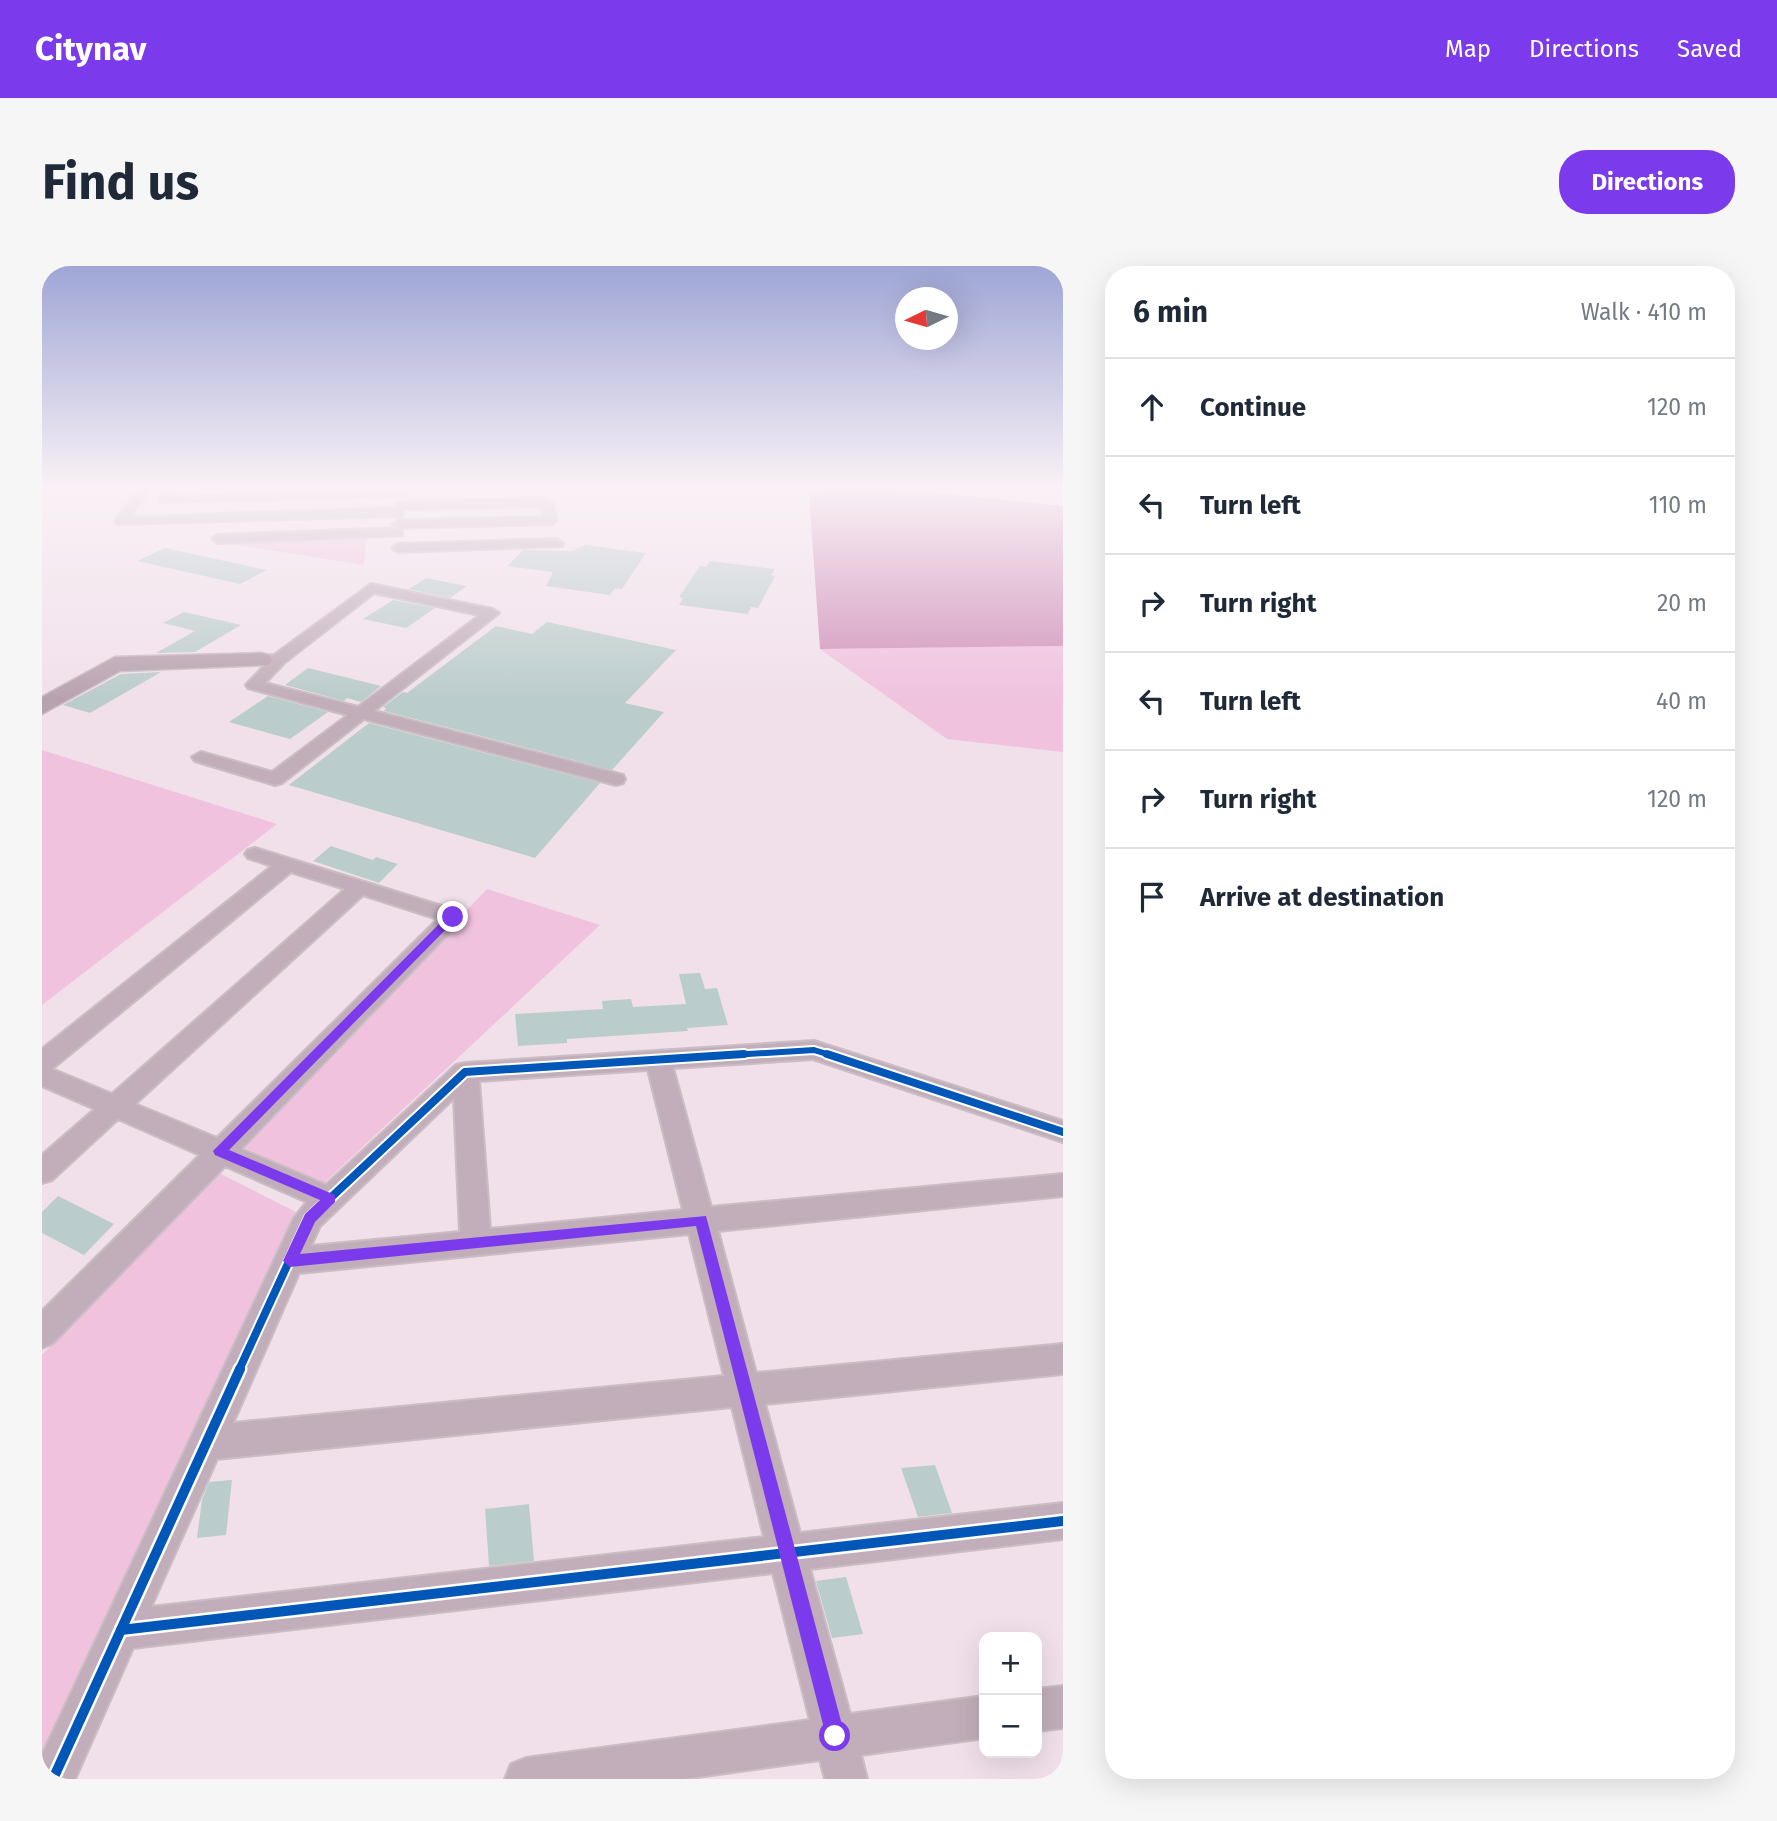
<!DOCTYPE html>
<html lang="en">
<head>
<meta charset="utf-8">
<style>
  body { margin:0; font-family:"Fira Sans",sans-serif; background:#f6f6f7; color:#1f2937 }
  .controls { position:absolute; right:21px; bottom:21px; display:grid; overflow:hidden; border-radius:14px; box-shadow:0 7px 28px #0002 }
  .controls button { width:63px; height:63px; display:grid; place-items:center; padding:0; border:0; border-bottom:2px solid #e0e1e3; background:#fff; color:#1f2937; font:35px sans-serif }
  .compass { position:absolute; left:853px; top:21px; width:63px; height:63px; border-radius:50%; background:#fff; box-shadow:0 7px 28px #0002; rotate:265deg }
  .stop { position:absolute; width:21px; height:21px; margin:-16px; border:5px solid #7c3aed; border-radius:50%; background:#fff }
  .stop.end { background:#7c3aed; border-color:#fff; box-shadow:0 2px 7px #0008 }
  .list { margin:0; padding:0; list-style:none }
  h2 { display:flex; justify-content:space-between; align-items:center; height:91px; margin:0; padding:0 28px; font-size:30px }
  h2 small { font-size:23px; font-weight:400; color:#747a83 }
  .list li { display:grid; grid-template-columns:46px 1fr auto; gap:21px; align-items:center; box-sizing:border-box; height:98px; padding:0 28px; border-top:2px solid #e0e1e3 }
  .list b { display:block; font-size:26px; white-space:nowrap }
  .list em { font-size:23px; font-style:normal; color:#747a83 }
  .icon { flex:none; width:38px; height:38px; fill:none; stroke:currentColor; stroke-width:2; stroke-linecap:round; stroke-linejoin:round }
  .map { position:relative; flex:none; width:1021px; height:1513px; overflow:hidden; border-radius:28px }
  header { display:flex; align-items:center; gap:42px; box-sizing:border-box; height:98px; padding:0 35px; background:#7c3aed; color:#fff }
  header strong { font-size:33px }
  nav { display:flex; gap:38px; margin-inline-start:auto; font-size:24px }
  .intro { display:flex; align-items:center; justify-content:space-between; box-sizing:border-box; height:168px; padding:0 42px }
  h1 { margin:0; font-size:49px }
  .button { padding:18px 32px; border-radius:28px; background:#7c3aed; color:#fff; font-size:24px; font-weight:700 }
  main { display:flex; gap:42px; padding:0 42px }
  aside { flex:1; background:#fff; border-radius:28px; box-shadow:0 7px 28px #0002 }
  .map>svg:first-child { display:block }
</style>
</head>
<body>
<header>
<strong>Citynav</strong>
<nav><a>Map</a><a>Directions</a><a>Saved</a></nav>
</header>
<div class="intro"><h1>Find us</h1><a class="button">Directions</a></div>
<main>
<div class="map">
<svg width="1021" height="1513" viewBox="0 0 1021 1513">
  <rect width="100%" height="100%" fill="#f1e0ea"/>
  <g fill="#f0c2de">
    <path d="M324 269 322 299 170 275Z"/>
    <path d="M1021 380V486L905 473 778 383Z"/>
    <path d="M0 484 235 558 0 739Z"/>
    <path d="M445 623 558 659 280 919 199 880Z"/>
    <path d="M175 906 254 946 0 1508V1089Z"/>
  </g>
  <path fill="#d192ba" d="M788 221H838L1021 240V380L778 383 767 228Z"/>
  <g fill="#bcc">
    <path d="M543 279 604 287 580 323 573 322 568 329 504 320 511 306 465 300 481 284 531 285Z"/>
    <path d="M123 282 225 304 198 318 95 295Z"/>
    <path d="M668 295 733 303 729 309 733 310 716 342 709 341 706 348 637 339 641 332 637 331 658 300 664 301Z"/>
    <path d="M384 312 425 320 408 332 367 323Z"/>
    <path d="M351 334 393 342 364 362 321 353Z"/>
    <path d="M142 346 199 359 153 386 114 387 153 365 121 357Z"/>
    <path d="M505 356 634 384 583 437 622 446 570 504 342 445 344 442 341 441 361 426 365 427 454 360 490 368Z"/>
    <path d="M266 402 339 420 319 436 305 432 302 435 243 419Z"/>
    <path d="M119 406 48 447 21 439 79 408Z"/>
    <path d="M226 430 286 446 248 473 187 456Z"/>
    <path d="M327 457 558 517 493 592 247 519Z"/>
    <path d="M289 580 331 594 334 591 356 598 337 617 271 595Z"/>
    <path d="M658 707 663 723 675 722 686 759 645 762 646 765 525 773V777L476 780 473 748 561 743 560 735 589 733 591 741 644 738 637 708Z"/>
    <path d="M16 930 72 958 42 989 0 967V946Z"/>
    <path d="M893 1199 910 1247 876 1251 859 1202Z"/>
    <path d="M190 1214 184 1269 155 1272 160 1234 167 1216Z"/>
    <path d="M487 1238 492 1295 447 1300 443 1243Z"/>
    <path d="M804 1311 821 1368 790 1372 774 1315Z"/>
  </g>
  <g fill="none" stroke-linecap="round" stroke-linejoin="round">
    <g stroke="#cabdc4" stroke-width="4">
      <g id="street">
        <path d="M98 221H110L88 251 354 242V237L358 236 504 232 510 236 515 254 509 258 357 262 351 258 357 254 502 251 499 240 361 243V249L357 250 75 258 73 255Z"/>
        <path d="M125 221H137L130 230 358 224 364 227 358 230 118 236 116 234Z"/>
        <path d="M356 262 360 263V269L176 277 170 273 176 269Z"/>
        <path d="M515 273 521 277 520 280 356 286 350 282 356 278Z"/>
        <path d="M329 318 450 343 457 347 332 445 581 509 583 513 581 517 574 519 322 453 240 517 233 519 153 495 150 491 159 486 230 506 306 449 206 422 204 419 223 399 213 397V391L232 389ZM332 327 438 349 316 441 223 417 242 397Z"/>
        <path d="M213 582 419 646 422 651 199 883 284 919 414 799 423 797 772 775 1021 855V876L771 793 631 802 669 941 1021 908V930L676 965 714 1107 1021 1078V1108L723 1138 758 1267 1021 1237V1273L768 1303 808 1448 942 1430V1472L819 1489 825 1513H783L778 1494 641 1513H463L469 1498 484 1492 768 1454 731 1307 91 1382 33 1513H0V1489L252 952 265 936 183 900 11 1077 0 1082V1045L158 889 76 853 10 914 0 917V889L53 843 0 820V783L230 600 206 592 203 588 206 584ZM249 606 303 623 70 828 10 803ZM321 629 396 653 175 872 93 838ZM606 804 641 944 448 963 437 815ZM412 832 418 966 269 980 278 960ZM647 968 682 1110 191 1157 257 1007ZM690 1141 722 1271 109 1341 175 1193Z"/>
        <path d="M1021 1420V1462L995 1465V1423Z"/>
      </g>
    </g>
    <g stroke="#cabdc4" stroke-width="3">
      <path id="secondary" d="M219 387 227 389 230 394 227 399 78 405 0 448V431L73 391Z"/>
    </g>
    <use href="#street" fill="#c1aeba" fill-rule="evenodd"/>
    <use href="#secondary" fill="#b9a2b0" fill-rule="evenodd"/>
    <g stroke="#fff" stroke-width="10">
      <path id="cycleway-far2" d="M674 790 772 784 791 790"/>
    </g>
    <g stroke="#fff" stroke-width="12">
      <g id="cycleway-far1">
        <path d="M785 788 1021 866"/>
        <path d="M197 1104 267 952 423 806 702 788"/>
      </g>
    </g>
    <g stroke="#fff" stroke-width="15">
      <g id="cycleway">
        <path d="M79 1364 1021 1255"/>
        <path d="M11 1513 198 1103"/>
      </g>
    </g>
    <use href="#cycleway-far2" stroke="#0057b8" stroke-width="6"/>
    <use href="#cycleway-far1" stroke="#0057b8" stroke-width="8"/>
    <use href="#cycleway" stroke="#0057b8" stroke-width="10"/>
  </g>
  <linearGradient id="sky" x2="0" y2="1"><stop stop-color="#9fa6d6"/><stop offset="0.51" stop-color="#f9f1f6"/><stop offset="1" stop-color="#f9f1f6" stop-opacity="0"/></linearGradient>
  <rect width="1021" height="433" fill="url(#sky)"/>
  <path fill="#7c3aed" d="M407 648 416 651 187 884 293 929V936L273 956 258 988 664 950 803 1470 800 1477 793 1479 786 1477 784 1470 654 960 248 1001 241 995 263 948 278 934 173 889 171 885Z"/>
</svg>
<div class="controls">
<button>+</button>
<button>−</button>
</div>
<svg class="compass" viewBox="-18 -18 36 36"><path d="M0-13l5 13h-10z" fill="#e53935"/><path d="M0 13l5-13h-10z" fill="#747a83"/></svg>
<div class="stop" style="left:793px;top:1470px"></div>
<div class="stop end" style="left:411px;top:651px"></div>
</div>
<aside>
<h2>6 min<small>Walk · 410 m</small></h2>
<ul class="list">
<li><svg class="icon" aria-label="ahead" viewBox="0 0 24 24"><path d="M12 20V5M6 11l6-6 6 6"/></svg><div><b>Continue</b></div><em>120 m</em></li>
<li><svg class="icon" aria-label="left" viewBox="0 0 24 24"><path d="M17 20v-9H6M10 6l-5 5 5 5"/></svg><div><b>Turn left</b></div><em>110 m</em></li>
<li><svg class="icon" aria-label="right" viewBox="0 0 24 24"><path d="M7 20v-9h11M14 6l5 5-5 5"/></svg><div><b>Turn right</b></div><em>20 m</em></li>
<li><svg class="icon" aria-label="left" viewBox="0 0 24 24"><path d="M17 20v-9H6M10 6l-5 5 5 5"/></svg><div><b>Turn left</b></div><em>40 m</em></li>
<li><svg class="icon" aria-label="right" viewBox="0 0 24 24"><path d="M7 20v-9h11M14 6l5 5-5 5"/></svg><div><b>Turn right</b></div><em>120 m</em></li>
<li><svg class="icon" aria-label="arrive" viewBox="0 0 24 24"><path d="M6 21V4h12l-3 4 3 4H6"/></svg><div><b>Arrive at destination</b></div></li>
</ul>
</aside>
</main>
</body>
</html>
